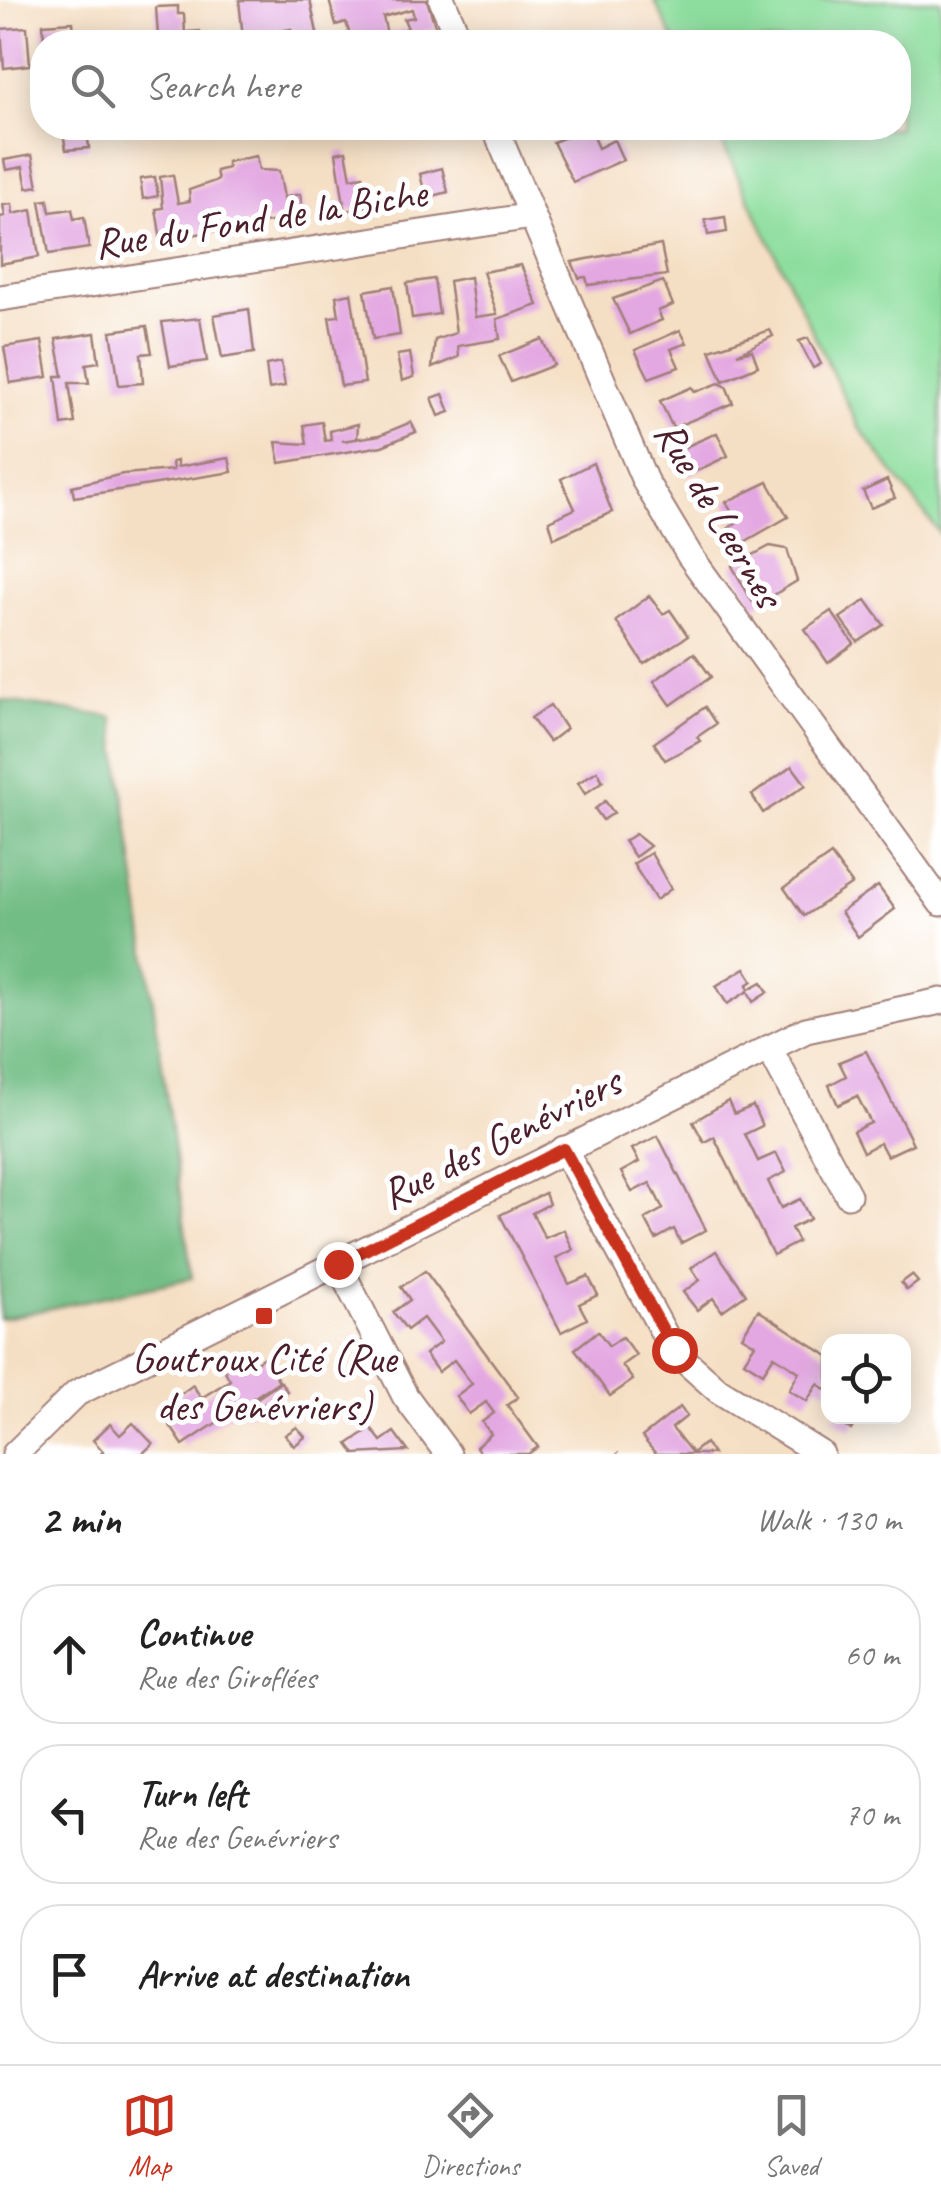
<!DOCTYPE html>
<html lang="en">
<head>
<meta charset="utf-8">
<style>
  body { margin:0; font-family:Caveat,sans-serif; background:#f2f2f2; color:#222 }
  .controls { position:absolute; right:30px; bottom:30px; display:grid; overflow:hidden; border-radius:20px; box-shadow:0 5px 25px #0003 }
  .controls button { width:90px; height:90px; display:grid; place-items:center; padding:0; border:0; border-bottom:2px solid #e0e0e0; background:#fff; color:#222; font:50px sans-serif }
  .stop { position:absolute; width:30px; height:30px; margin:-22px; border:8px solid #c8321e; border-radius:50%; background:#fff }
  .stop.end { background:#c8321e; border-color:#fff; box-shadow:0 2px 10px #0008 }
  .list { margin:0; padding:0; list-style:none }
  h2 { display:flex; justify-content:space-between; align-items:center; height:130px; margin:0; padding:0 40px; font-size:42px }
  h2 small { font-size:32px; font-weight:400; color:#767676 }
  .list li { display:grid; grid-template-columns:65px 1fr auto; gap:30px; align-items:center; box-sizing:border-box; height:140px; margin:0 20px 20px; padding:0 20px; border:2px solid #e0e0e0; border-radius:40px }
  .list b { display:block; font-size:38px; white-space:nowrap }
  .list p { margin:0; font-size:32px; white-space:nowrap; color:#767676 }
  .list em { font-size:32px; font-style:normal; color:#767676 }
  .icon { flex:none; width:55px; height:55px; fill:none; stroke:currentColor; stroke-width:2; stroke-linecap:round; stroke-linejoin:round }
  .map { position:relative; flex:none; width:941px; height:1454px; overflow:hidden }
  .search { position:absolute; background:#fff; box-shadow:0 5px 25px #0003; left:30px; right:30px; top:30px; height:110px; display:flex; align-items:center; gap:25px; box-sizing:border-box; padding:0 35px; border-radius:40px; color:#767676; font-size:38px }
  .sheet { height:610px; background:#fff }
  nav { display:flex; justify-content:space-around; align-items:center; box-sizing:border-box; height:140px; border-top:2px solid #e0e0e0; background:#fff; font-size:28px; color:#767676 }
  nav a { display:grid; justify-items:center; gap:5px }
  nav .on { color:#c8321e }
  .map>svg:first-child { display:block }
</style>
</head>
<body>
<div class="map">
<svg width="941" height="1454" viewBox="0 0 941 1454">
  <rect width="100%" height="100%" fill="#fff"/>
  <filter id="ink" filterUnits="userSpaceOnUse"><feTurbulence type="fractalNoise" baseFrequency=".01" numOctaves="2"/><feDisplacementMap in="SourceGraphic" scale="20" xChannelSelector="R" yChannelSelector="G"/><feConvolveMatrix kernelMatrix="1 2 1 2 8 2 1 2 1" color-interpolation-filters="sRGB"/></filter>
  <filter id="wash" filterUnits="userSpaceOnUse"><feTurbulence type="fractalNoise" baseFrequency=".0048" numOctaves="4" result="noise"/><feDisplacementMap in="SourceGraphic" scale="40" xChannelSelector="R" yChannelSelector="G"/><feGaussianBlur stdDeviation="2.25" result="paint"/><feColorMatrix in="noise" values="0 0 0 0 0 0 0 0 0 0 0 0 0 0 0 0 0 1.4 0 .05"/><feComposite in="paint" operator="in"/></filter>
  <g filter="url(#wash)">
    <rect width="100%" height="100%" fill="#f5dfc4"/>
    <path fill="#8dde9e" stroke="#6c7e64" stroke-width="2.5" d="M654 0H941V535L858 426 715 128H898V42H675Z"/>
    <path fill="#72bd85" stroke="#5e6e58" stroke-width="2.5" d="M0 700 113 717 192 1278 0 1319Z"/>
    <g id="blocks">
      <g fill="#e3a7e2">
        <path d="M239 0H310L319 42H293L291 29 274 32 275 39 243 38Z"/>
        <path d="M329 0H427L436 29 411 36 404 19 414 17 412 9 383 17 387 34 405 29 409 42H352L346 22 336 25Z"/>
        <path d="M178 6V14H184L185 35 158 37 156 7Z"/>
        <path d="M73 22 75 42H44L43 24Z"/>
        <path d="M27 27 30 65 4 68 1 29Z"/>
        <path d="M200 31 203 42H189L188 32Z"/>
        <path d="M589 128 598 148 614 140 623 160 573 182 553 142Z"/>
        <path d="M87 130 89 148 66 150 63 132Z"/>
        <path d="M346 151 351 178 363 176 369 207 345 211 336 153Z"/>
        <path d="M32 155 38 186 27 188 23 167 6 170 4 160Z"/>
        <path d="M256 156 259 170 279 171 288 219 161 240 156 209 163 208 160 177 173 175 178 203 190 201 189 190 218 180 216 171 228 168 227 162Z"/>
        <path d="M442 168 448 192 426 198 420 174Z"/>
        <path d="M155 177 158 196 143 199 140 179Z"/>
        <path d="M300 194 304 216 292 218 287 197Z"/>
        <path d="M48 200 50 212 72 209 74 219 84 217 89 248 49 254 40 201Z"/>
        <path d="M12 204 13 214 32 210 39 257 0 264V217L5 216 3 205Z"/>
        <path d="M725 217 727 232 708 235 705 220Z"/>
        <path d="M661 245 667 275 588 285 586 277 579 278 572 262Z"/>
        <path d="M521 265 538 305 497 319 500 339 458 346 459 357 432 368 435 340 456 333 449 281 470 277 475 317 497 314 483 272Z"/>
        <path d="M434 279 439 314 412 318 407 283Z"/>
        <path d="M663 281 673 305 658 311 662 320 630 334 613 299Z"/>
        <path d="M393 286 400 335 373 339 365 291Z"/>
        <path d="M351 293 365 383 341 386 329 317 339 316 336 296Z"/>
        <path d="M249 309 254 353 222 358 214 315Z"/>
        <path d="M200 318 207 361 170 366 162 322Z"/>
        <path d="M147 326 152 353 141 354 143 383 119 385 111 331Z"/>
        <path d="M680 330 687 343 671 349 679 367 649 378 635 350Z"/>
        <path d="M770 330 773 336 737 354 752 350 758 366 723 381 710 350Z"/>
        <path d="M95 333 99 362 86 364 89 383H69L75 423 62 425 56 376H63L56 339Z"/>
        <path d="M808 338 821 364 813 368 799 341Z"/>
        <path d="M542 339 554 365 511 382 499 356Z"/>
        <path d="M42 341 48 377 10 383 4 347Z"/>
        <path d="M410 353 414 377 402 381 397 355Z"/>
        <path d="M281 362 285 386 269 389 266 365Z"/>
        <path d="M719 383 726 386 733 403 673 428 660 401 692 387 695 392Z"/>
        <path d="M443 394 450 412 439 416 432 398Z"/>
        <path d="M322 422 325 441 331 440 330 431 358 424 357 439 342 441 380 435 411 422 416 432 382 446 280 463 276 442 307 444 304 425Z"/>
        <path d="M717 433 728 456 688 475 678 450Z"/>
        <path d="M229 458 232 472 74 497 72 486 123 474 173 470 172 462 177 461V467Z"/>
        <path d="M593 463 612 512 554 538 549 521 575 509 561 479Z"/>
        <path d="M887 480 895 498 871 508 863 491Z"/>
        <path d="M768 482 788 517 739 545 729 528 737 522 726 502Z"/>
        <path d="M770 546 787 549 797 581 755 606 732 566Z"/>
        <path d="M649 596 663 614 670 610 688 636 644 664 616 621Z"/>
        <path d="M866 600 884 625 858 642 840 618Z"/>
        <path d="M831 611 854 644 828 663 805 629Z"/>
        <path d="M694 653 711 677 671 705 654 681Z"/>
        <path d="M550 705 566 729 549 742 531 718Z"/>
        <path d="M705 707 716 724 697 737 700 741 665 760 654 743Z"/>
        <path d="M792 766 806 785 763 813 752 795Z"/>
        <path d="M597 771 603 781 585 794 578 783Z"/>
        <path d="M605 801 614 813 603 820 595 809Z"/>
        <path d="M635 834 650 846 635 857 624 841Z"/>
        <path d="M651 853 671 889 656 900 633 864Z"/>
        <path d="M831 855 852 884 804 916 784 888Z"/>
        <path d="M878 886 895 909 858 937 841 912Z"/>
        <path d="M745 968 753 981 747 985 749 989 762 982 768 992 753 1002 748 991 727 1004 716 986Z"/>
        <path d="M866 1051 913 1144 887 1156 880 1143 863 1152 853 1131 871 1123 857 1096 838 1105 829 1085 846 1076 839 1062Z"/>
        <path d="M728 1101 734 1114 753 1106 762 1126 745 1134 758 1161 776 1153 786 1172 768 1181 781 1208 800 1199 810 1219 791 1228 798 1242 773 1255 714 1137 704 1142 693 1122Z"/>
        <path d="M658 1136 706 1230 681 1243 674 1229 656 1239 645 1219 663 1209 650 1183 632 1192 621 1172 639 1162 632 1149Z"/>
        <path d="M545 1193 549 1204 532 1213 545 1238 564 1230 573 1250 556 1258 569 1284 588 1276 598 1295 579 1304 587 1319 561 1332 500 1215Z"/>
        <path d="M716 1251 746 1294 722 1311 713 1298 697 1310 683 1292 700 1280 691 1268Z"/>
        <path d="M425 1271 518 1397 507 1405 538 1447 528 1454H481L476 1447 491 1434 482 1422 494 1413 486 1402 469 1414 456 1396 472 1384 454 1360 438 1372 425 1354 441 1342 423 1318 407 1330 393 1312 410 1300 401 1287Z"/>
        <path d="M912 1275 918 1282 907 1290 901 1283Z"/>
        <path d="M758 1310 828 1356V1391L818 1384 807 1401 789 1390 799 1372 787 1364 774 1356 763 1373 744 1361 755 1344 742 1336Z"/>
        <path d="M598 1331 609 1346 622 1337 636 1355 622 1365 633 1380 610 1396 575 1349Z"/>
        <path d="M241 1354 249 1367 264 1357 279 1381 183 1445 167 1421 182 1411 174 1399 193 1385 201 1398 230 1380 222 1366Z"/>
        <path d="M281 1382 287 1391 245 1415 241 1409Z"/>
        <path d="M680 1407 687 1416 672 1428 692 1453 705 1443 713 1454H656L642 1437Z"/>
        <path d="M830 1416H859L851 1430Z"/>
        <path d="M133 1423 153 1444 142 1454H101L103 1451 93 1440 110 1424 120 1435Z"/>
        <path d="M297 1427 305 1437 294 1446 285 1435Z"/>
        <path d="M371 1428 381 1441 394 1432 408 1451 355 1454 348 1444Z"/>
      </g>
    </g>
  </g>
  <g filter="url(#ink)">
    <use href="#blocks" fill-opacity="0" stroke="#a07f78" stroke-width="2.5"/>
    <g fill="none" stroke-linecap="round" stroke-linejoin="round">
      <g stroke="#a07f78" stroke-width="29">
        <g id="minor">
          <path d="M442 0 460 42"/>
          <path d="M495 128 645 481 690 556 941 903"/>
          <path d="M0 298 532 216"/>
          <path d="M769 1048 848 1195"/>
          <path d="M564 1149 673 1350 718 1390 821 1454"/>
          <path d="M338 1264 405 1396 448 1454"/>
          <path d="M15 1454 77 1393 806 1030 941 1001"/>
        </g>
      </g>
      <path stroke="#a07f78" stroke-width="4" stroke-dasharray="2.5 8" stroke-linecap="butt" d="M617 1453 618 1454"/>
      <use href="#minor" stroke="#fff" stroke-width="25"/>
    </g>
  </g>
  <g fill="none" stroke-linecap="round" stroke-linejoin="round" filter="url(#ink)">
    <path stroke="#c8321e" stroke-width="12" d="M338 1264 564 1149 674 1350"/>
  </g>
  <rect fill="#c8321e" stroke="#fff" stroke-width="4" x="254" y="1306" width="20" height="20" rx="5"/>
  <g text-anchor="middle" stroke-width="10" stroke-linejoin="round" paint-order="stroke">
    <g font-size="42" fill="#4a1f2b" stroke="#fff">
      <text transform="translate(260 217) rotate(-9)" y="15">Rue du Fond de la Biche</text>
      <text transform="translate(720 513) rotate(59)" y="15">Rue de Leernes</text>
      <text transform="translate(500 1137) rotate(-27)" y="15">Rue des Genévriers</text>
    </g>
    <g font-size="42" fill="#4a1f2b" stroke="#fff">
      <text x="264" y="1372">Goutroux Cité (Rue<tspan x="264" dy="48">des Genévriers)</tspan></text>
    </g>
  </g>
</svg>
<div class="controls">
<button><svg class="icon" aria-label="locate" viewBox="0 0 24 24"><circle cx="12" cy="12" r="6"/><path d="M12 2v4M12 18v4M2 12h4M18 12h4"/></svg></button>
</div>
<div class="stop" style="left:674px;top:1350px"></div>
<div class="stop end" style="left:338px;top:1264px"></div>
<div class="search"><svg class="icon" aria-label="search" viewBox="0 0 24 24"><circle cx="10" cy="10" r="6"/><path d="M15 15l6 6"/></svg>Search here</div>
</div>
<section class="sheet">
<h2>2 min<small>Walk · 130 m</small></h2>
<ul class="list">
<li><svg class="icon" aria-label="ahead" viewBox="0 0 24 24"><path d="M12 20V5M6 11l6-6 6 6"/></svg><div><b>Continue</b><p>Rue des Giroflées</p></div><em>60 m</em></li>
<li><svg class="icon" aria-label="left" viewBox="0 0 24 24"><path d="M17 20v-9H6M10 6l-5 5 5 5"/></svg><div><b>Turn left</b><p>Rue des Genévriers</p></div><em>70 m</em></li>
<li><svg class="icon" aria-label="arrive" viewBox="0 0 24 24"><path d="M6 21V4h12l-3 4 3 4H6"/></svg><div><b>Arrive at destination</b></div></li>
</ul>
</section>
<nav>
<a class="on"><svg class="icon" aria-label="map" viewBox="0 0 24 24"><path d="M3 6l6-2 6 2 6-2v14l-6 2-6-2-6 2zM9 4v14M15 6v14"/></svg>Map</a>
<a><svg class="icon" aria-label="directions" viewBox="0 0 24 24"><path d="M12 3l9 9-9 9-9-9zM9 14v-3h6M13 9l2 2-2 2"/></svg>Directions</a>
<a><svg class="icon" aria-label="saved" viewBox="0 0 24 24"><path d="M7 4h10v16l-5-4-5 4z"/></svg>Saved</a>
</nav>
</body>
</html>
